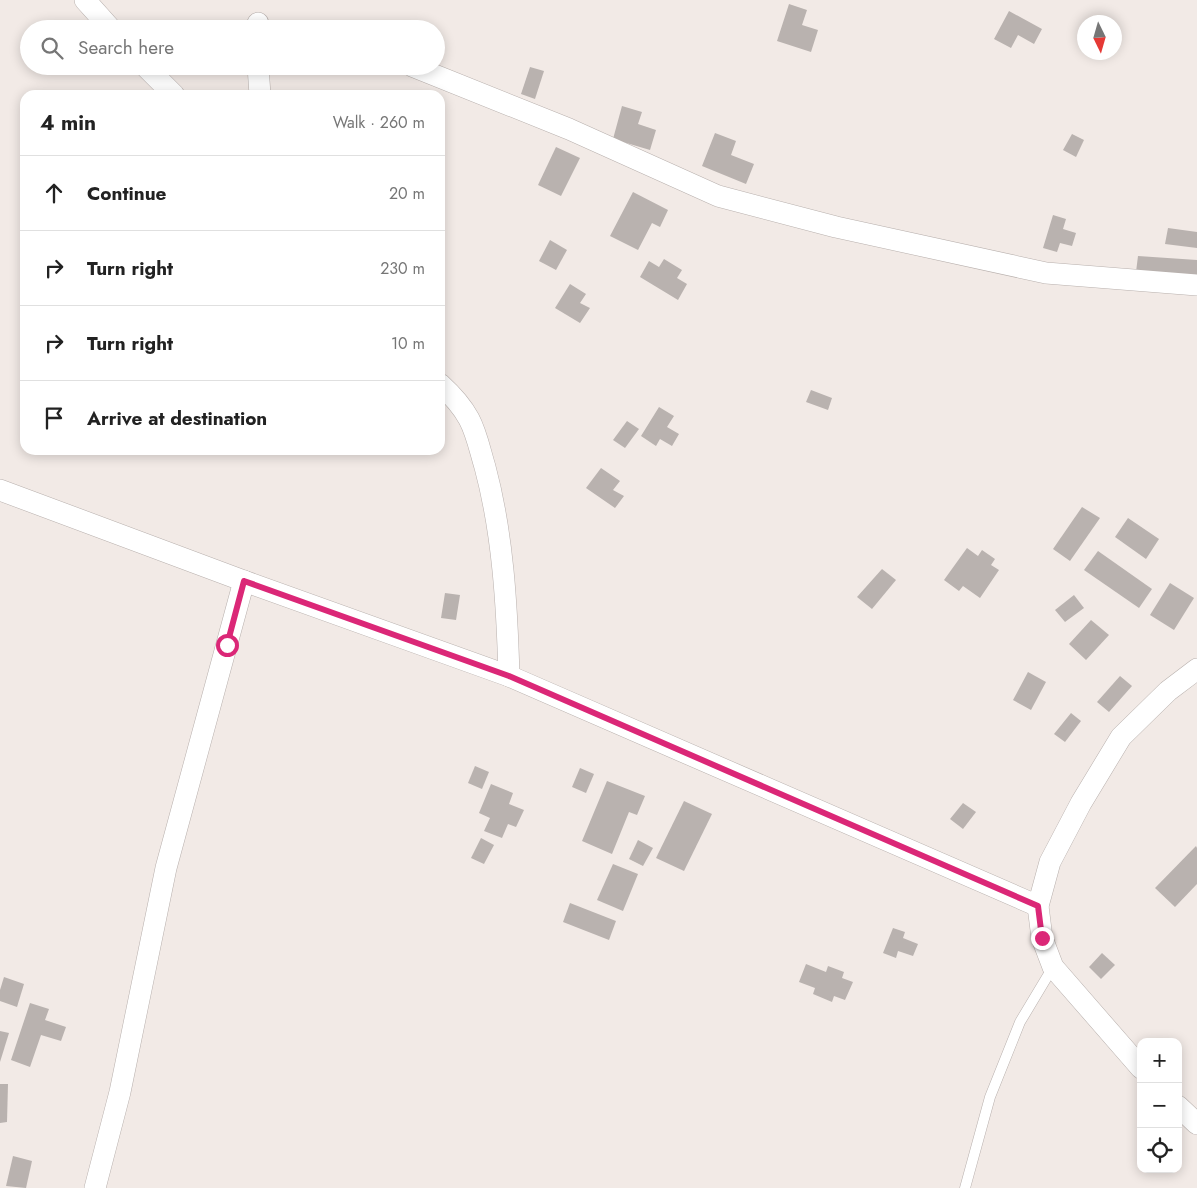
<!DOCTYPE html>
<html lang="en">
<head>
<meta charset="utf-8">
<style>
  body { margin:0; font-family:Jost,sans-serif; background:#f6f6f6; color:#222 }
  .controls { position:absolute; right:15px; bottom:15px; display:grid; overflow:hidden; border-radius:10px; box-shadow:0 2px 12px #0003 }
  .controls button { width:45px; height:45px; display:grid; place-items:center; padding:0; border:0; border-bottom:1px solid #e0e0e0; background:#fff; color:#222; font:25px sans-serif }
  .compass { position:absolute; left:1077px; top:15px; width:45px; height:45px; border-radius:50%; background:#fff; box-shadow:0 2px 12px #0003; rotate:175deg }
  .stop { position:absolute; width:15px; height:15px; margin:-11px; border:4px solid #db2777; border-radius:50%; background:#fff }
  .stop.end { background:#db2777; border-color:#fff; box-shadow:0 1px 5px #0008 }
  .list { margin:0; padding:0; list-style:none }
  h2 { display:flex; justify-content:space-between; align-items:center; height:65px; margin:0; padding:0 20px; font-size:21px }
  h2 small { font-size:16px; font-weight:400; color:#767676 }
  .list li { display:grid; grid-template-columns:32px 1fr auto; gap:15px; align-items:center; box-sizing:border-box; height:75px; padding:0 20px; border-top:1px solid #e0e0e0 }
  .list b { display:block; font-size:19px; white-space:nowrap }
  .list em { font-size:16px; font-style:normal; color:#767676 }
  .icon { flex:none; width:28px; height:28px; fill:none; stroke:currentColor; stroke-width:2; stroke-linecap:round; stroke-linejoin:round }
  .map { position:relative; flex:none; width:1197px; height:1188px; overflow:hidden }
  .search { position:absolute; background:#fff; box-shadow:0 2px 12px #0003; left:20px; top:20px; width:425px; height:55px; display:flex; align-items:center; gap:12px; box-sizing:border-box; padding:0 18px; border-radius:28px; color:#767676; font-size:19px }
  .panel { position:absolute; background:#fff; box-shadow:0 2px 12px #0003; left:20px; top:90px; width:425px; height:365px; border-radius:15px }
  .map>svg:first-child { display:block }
</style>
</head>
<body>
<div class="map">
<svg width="1197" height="1188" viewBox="0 0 1197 1188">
  <rect width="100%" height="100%" fill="#f2eae6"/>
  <g fill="#b9b2af">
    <path d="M789 4 807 10 802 25 818 30 811 52 777 41Z"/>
    <path d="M1009 11 1042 29 1034 44 1018 35 1011 48 994 39Z"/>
    <path d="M530 67 544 71 535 99 521 94Z"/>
    <path d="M622 106 642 112 638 124 656 130 650 150 613 139Z"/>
    <path d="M715 133 736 141 731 155 754 164 746 184 702 166Z"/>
    <path d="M1072 134 1084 140 1076 157 1063 150Z"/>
    <path d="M556 147 580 158 561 196 538 185Z"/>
    <path d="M633 192 668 210 660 227 652 223 638 250 610 236Z"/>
    <path d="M1053 215 1066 219 1063 229 1076 233 1072 246 1060 243 1057 252 1043 248Z"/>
    <path d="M1168 228 1197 232V248L1165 244Z"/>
    <path d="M550 240 567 250 556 270 539 261Z"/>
    <path d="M1138 256 1197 260V276L1136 272Z"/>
    <path d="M664 259 682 270 677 278 687 284 678 300 640 277 649 261 659 267Z"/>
    <path d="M570 284 586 294 580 303 590 308 580 323 555 308Z"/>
    <path d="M811 390 832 398 828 410 806 402Z"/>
    <path d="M659 407 674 416 667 427 679 434 672 446 660 439 656 446 641 436Z"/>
    <path d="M627 421 639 429 625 448 613 440Z"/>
    <path d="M601 468 620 481 613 490 624 496 615 508 586 488Z"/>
    <path d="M1082 507 1100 518 1070 561 1053 549Z"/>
    <path d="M1128 518 1159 539 1146 559 1115 537Z"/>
    <path d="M967 548 978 556 982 550 995 559 991 565 999 570 980 598 963 586 959 591 944 580Z"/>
    <path d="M1098 551 1152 589 1139 608 1084 570Z"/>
    <path d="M882 569 896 580 872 609 857 597Z"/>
    <path d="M1170 583 1194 598 1174 630 1150 615Z"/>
    <path d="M445 593 460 595 456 620 441 618Z"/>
    <path d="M1074 595 1084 608 1065 622 1055 610Z"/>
    <path d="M1091 620 1109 635 1086 660 1069 644Z"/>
    <path d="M1028 672 1046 682 1031 710 1013 700Z"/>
    <path d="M1120 676 1132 686 1109 712 1097 702Z"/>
    <path d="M1071 713 1081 721 1065 742 1054 734Z"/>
    <path d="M475 766 489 772 482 789 468 783Z"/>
    <path d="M580 768 594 774 586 793 572 787Z"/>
    <path d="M607 781 645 796 637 815 629 812 612 854 582 841Z"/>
    <path d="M491 784 513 793 509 804 524 810 516 827 508 824 502 838 484 831 490 818 479 813Z"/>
    <path d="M684 801 712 814 684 871 656 858Z"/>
    <path d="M963 803 976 812 963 829 950 819Z"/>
    <path d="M481 838 494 845 484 864 471 858Z"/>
    <path d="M638 840 653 848 643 866 629 859Z"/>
    <path d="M1196 846 1197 848V884L1175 907 1155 888Z"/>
    <path d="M613 864 638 874 623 911 597 900Z"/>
    <path d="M570 903 616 921 609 940 563 922Z"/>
    <path d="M893 928 905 932 903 938 918 944 913 956 898 951 896 958 883 953Z"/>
    <path d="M1102 953 1115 965 1101 979 1089 967Z"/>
    <path d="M806 964 826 972 828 966 844 972 842 978 853 982 845 1000 834 996 832 1002 813 994 815 988 799 982Z"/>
    <path d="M4 977 24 984 17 1007 0 1001V990Z"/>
    <path d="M30 1003 49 1009 45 1020 66 1027 61 1041 41 1035 30 1067 11 1060Z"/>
    <path d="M0 1031 9 1033 0 1062Z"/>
    <path d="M0 1084H8L7 1122 0 1123Z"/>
    <path d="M13 1156 32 1161 26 1188 6 1186Z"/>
  </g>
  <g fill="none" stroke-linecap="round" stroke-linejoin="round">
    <g stroke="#b8b0ad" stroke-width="11">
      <path id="service" d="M965 1188 990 1097 1020 1022 1053 967"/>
    </g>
    <g stroke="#b8b0ad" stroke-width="22">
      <g id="minor">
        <path d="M85 0 111 29"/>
        <path d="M258 23 259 29"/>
        <path d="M145 66 174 95"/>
        <path d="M258 66 260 95"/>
        <path d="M412 66 569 129 718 196 836 227 1046 273 1197 285"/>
        <path d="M440 384C451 394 462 406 469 419 477 434 480 451 485 467 503 534 507 606 509 676"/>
        <path d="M0 490 244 581 509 676 1038 906"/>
        <path d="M1141 1068 1053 967 1042 938 1038 906 1050 862 1081 803 1121 737 1168 691 1197 669"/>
        <path d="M1178 1106 1197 1124"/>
        <path d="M95 1188 120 1092 166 868 244 581"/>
      </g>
    </g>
    <use href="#service" stroke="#fff" stroke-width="10"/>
    <use href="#minor" stroke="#fff" stroke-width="21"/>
  </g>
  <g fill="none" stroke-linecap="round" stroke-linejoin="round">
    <path stroke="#db2777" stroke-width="6" d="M227 645 244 581 509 676 1038 906 1042 938"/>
  </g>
</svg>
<div class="controls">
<button>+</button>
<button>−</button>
<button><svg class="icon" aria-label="locate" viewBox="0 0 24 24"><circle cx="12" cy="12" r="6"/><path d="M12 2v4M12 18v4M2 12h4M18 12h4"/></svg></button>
</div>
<svg class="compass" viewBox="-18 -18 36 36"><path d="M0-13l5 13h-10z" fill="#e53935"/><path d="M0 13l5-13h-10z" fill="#767676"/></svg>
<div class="stop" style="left:227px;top:645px"></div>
<div class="stop end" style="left:1042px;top:938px"></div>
<div class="search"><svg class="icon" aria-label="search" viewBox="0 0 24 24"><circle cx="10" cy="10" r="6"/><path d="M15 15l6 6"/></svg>Search here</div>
<section class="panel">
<h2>4 min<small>Walk · 260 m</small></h2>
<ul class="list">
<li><svg class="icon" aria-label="ahead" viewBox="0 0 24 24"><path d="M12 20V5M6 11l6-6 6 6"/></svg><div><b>Continue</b></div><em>20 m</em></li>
<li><svg class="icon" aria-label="right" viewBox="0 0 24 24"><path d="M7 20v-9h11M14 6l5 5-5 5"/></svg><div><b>Turn right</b></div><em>230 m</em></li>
<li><svg class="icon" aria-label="right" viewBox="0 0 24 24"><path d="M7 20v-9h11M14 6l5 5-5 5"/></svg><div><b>Turn right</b></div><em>10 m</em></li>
<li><svg class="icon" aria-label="arrive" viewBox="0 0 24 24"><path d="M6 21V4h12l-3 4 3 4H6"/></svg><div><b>Arrive at destination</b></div></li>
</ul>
</section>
</div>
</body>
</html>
